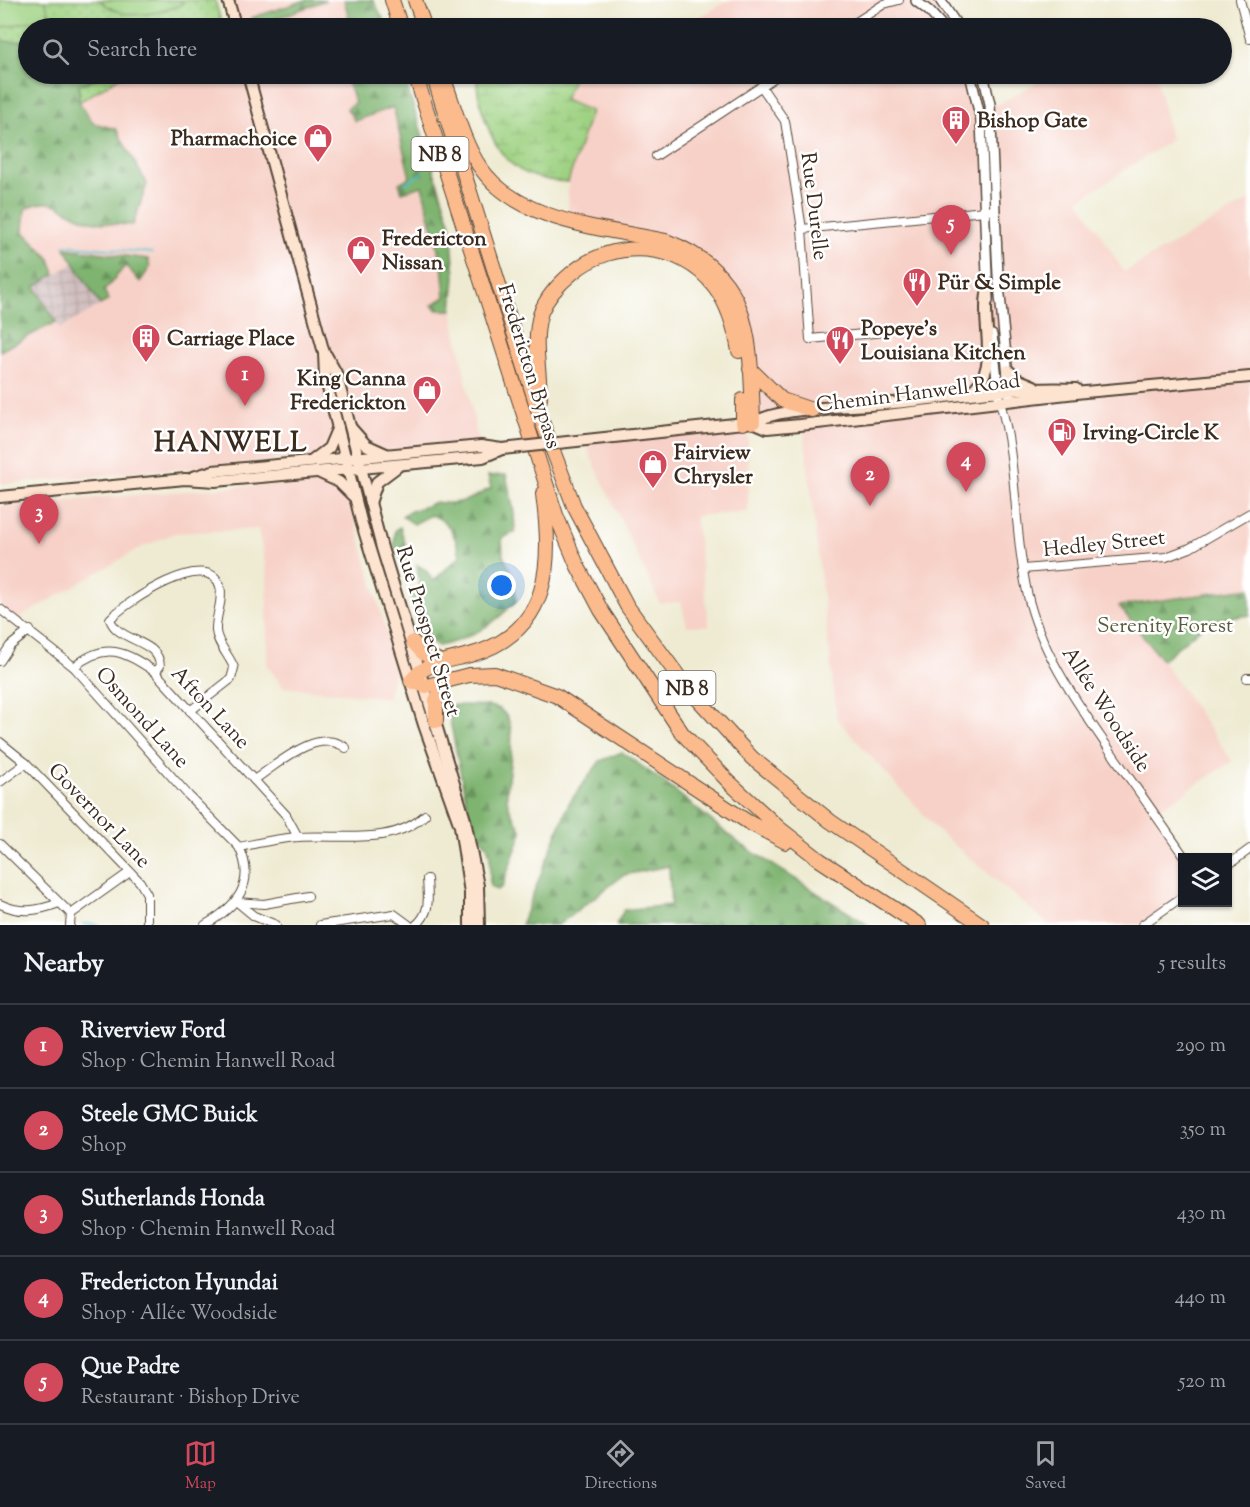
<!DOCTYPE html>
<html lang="en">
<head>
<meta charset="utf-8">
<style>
  body { margin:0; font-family:"Sorts Mill Goudy",serif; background:#20242c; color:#f1f3f6 }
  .controls { position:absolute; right:18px; bottom:18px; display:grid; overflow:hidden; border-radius:0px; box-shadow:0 2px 4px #0004 }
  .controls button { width:54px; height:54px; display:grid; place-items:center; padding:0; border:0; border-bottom:2px solid #363941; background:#171b24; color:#f1f3f6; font:30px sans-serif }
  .you { position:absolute; left:502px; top:586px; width:21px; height:21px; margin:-15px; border:4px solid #fff; border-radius:50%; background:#1a73e8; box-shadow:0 0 0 9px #1a73e833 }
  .badge { display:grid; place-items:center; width:39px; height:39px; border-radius:50%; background:#d1495b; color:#fff; font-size:20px; font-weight:700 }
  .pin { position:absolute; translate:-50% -50px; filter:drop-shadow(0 2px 3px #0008) }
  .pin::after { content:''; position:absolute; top:32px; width:21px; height:18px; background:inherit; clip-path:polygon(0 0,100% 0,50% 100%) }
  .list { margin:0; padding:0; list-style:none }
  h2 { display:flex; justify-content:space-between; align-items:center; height:78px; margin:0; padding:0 24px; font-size:26px }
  h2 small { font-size:20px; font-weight:400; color:#9ea1a6 }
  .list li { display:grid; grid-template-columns:39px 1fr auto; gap:18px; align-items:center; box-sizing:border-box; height:84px; padding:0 24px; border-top:2px solid #363941 }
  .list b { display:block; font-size:22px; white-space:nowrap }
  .list p { margin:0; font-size:20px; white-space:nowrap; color:#9ea1a6 }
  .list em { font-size:20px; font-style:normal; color:#9ea1a6 }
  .icon { flex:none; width:33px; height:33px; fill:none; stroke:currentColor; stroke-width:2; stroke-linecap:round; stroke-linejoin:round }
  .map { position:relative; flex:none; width:1250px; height:925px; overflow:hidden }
  .search { position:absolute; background:#171b24; box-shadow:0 2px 4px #0004; left:18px; right:18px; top:18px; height:66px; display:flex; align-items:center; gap:15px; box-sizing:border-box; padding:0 21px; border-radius:33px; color:#9ea1a6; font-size:22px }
  .sheet { height:498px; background:#171b24 }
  nav { display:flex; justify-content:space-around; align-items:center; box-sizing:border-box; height:84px; border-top:2px solid #363941; background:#171b24; font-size:16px; color:#9ea1a6 }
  nav a { display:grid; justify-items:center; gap:3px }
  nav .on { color:#d1495b }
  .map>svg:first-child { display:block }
</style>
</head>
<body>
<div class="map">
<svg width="1250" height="925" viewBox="0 0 1250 925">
  <defs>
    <pattern id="industrial-grid" width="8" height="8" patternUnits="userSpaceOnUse" patternTransform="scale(1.5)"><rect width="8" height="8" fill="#d2bfc0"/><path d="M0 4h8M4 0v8" fill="none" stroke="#b5a4a5"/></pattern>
    <pattern id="grass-dots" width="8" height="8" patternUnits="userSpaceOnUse" patternTransform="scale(1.5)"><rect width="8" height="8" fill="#9ed282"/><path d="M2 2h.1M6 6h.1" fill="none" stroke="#89b470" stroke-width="1.8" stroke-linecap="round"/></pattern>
    <pattern id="forest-firs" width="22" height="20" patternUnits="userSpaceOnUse" patternTransform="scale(1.5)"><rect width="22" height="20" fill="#7eb470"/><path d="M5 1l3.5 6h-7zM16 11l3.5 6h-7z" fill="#68935b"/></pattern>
    <pattern id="wetland-marsh" width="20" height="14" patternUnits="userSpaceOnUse" patternTransform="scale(1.5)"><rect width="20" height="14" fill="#9ed282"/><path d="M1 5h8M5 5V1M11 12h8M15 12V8" fill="none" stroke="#89b470"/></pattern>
  </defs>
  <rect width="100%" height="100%" fill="#fff"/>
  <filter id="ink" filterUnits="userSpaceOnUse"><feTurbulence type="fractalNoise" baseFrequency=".0167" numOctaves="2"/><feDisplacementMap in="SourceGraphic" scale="12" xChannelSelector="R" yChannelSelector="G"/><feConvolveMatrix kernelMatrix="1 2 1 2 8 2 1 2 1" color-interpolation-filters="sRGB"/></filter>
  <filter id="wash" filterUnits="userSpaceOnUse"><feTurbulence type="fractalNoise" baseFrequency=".008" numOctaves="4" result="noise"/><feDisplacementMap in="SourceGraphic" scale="24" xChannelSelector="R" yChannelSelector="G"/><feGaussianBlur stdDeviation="1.35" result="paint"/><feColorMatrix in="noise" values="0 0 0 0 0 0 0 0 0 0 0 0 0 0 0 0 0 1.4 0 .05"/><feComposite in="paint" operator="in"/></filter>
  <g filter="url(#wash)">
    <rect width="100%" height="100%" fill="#efebd3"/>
    <g fill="#f7d1c7">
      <path d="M228 0H306L252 18 254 27 326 0H344L352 28H236Z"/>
      <path d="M728 0H940L959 28H681Z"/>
      <path d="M125 74H364L355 102 356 121 393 107 411 177 399 183 402 192 421 186 442 264 445 298 432 305 438 310H452L477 435 482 443 0 484V351L55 322 35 287 55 274 50 259 23 231 25 209 40 202 62 205 89 221 93 123 79 102Z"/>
      <path d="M576 74H983L990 104H999L1052 74H1156L1171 140 1079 200 1124 272 1250 200V588L1119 606 1162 660 1232 761 1154 813 1182 858V897L1142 925H1049L939 832 837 719 803 424 750 422V369L702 257 568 220V182L591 111 564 100Z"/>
      <path d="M748 423V512L695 516 709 626H687L681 602 660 603 590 455 586 440Z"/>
      <path d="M319 480 335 486 348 500 352 510 396 666 387 698 283 687 267 665V573L258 529 175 533 136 550 16 620 0 609V506Z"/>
    </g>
    <path fill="url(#industrial-grid)" d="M74 263 100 305 60 329 35 287Z"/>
    <path fill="url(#grass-dots)" stroke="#6c7e50" stroke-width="1.5" d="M0 0H215L223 28H28V74H125L79 102 0 142Z"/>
    <g fill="url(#forest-firs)" stroke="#5c6f47" stroke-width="1.5">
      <path d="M306 0H326L254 27 251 18Z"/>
      <path d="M344 0H373L388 28H352Z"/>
      <path d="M28 40V74H109L79 85V102L93 123 116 129 147 184 133 225C120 224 104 224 91 221 63 215 58 192 25 209L23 231 50 259 55 274 35 287 56 322 0 351V41L16 42Z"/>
      <path d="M364 74H403L451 225 455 277 452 310H438L432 305 445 297 442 264 422 186 402 192 399 183 410 177 393 107 355 121 347 109 355 102 347 83 364 77Z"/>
      <path d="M65 248 148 259 150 267 140 282 126 265 104 291 109 300 100 305Z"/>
      <path d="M506 475 514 512 515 532 502 538 503 555 514 578 516 601C494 625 469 640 438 646L425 637 416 616 420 611 415 609 411 596 420 589 417 565 426 570 433 581 460 556C457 539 449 520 431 515L414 524 402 516C413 508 424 509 435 502 459 506 470 500 491 488L488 476Z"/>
      <path d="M400 527 407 549 405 565 394 547 395 530Z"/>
      <path d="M1250 588V615L1209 621 1162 660 1119 606Z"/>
      <path d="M453 705C465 706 490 704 499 709 523 723 505 776 507 799 509 813 517 820 522 832L502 887 497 890 490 886V855L487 845 471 826 448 710Z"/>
      <path d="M622 752 665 783 740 844 868 925H616L624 910 671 905 669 866 624 875 558 925H521L569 803 600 761Z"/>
    </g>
    <path fill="url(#wetland-marsh)" stroke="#6c7e50" stroke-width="1.5" d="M480 74H568L574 76 564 100 591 111 568 182C514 180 495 156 481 106 479 96 474 82 480 74Z"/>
    <g fill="#9ed282" stroke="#6c7e50" stroke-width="1.5">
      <path d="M0 0H45L50 17 0 28Z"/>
      <path d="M100 0H181L182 4C156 15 122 22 100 0Z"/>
    </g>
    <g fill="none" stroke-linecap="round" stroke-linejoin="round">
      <g stroke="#53bdce" stroke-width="2">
        <path d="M405 184 423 172"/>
        <path d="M64 245 152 253"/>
        <path d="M83 924 97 925"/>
      </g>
    </g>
  </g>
  <g filter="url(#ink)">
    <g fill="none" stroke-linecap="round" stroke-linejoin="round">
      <g stroke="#564739" stroke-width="10">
        <g id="minor">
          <path d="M1240 0 1250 39"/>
          <path d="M847 28 884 4 899 0"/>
          <path d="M761 86 785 121 802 229 810 339 885 332"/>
          <path d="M656 156 780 74"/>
          <path d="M802 229 995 210"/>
          <path d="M1000 402C1018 463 1013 529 1027 592 1040 651 1075 700 1109 749 1134 785 1160 821 1185 858"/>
          <path d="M1023 569 1166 557 1190 548 1250 513"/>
          <path d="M0 609 74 667 189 796 239 847C257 884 236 907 205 925"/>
          <path d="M0 661 10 646 30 630"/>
          <path d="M74 667C105 641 125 651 155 672L286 815 298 837"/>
          <path d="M155 672 160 666C159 639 117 642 110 619 125 603 208 547 220 586 224 600 215 616 216 631 217 644 230 656 234 668L231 679 190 711"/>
          <path d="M1247 678H1250"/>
          <path d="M0 742 26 763 140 882 147 894V925"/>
          <path d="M254 780C278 764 318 726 346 748"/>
          <path d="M0 782 26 763"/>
          <path d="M0 844 71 914"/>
          <path d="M239 847C259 843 279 838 299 837 340 834 393 846 425 815"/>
          <path d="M1228 865 1250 849"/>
          <path d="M237 902 264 904 308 896"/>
          <path d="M237 902 254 916 276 925"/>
          <path d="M0 904C21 914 38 911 59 903"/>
          <path d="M71 914 130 872"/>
          <path d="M70 925 71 914"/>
          <path d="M320 925 394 914 409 925"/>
          <path d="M416 925C431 913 428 897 427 879"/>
          <path d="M1142 925 1182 897"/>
        </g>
      </g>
      <g stroke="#564739" stroke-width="12">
        <g id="tertiary">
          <path d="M940 0 959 28"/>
          <path d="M916 1 929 11 944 28"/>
          <path d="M970 74 981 120 988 301"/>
          <path d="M983 74 990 104 998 275 1010 396"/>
          <path d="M992 335 999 396"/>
        </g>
      </g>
      <g stroke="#564739" stroke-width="14">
        <g id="secondary">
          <path d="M228 0 236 28"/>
          <path d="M248 74 324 353 325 376 361 521 424 725 460 826 470 893V925"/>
          <path d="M326 355 336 373 382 548 465 820 478 886 479 925"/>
          <path d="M1008 370 1017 379 1034 386"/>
          <path d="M969 393C1002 370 981 329 987 294"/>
          <path d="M756 422C778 407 853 407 883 404 947 398 1011 386 1076 389"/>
          <path d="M351 428 366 445 386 454"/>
          <path d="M586 440 753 422 767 428 800 425 1085 392 1250 377"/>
          <path d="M312 461 329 448 338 427"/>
          <path d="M320 473 339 482 353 496"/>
          <path d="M193 477 213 471 481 446 502 449"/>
          <path d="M0 497 185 479 215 481 483 457 502 449"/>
          <path d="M370 503 377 482 397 467"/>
        </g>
      </g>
      <g stroke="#564739" stroke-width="16">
        <g id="motorway">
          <path d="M392 0 401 28"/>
          <path d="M415 0 425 28"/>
          <path d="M415 74 556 515 577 565 601 610 682 733 730 783 779 828 820 860 919 925"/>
          <path d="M433 74 541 419 574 506 627 606 684 684 752 758 830 821 982 925"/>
          <path d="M442 74C453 102 463 143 480 167 518 223 605 228 666 241 754 274 750 341 753 422"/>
          <path d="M750 369 782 400 812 410"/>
          <path d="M540 399C540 371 532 340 541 312 547 297 560 283 572 273 613 238 681 241 715 287 729 306 735 328 739 351"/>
          <path d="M743 400V423"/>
          <path d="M543 494C552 562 552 630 473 654 450 661 426 661 411 681L426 686 469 675 495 674 557 696 748 822 786 842"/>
          <path d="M413 642 423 653 441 662"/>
          <path d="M436 721V700L446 679"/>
        </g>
      </g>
      <use href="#minor" stroke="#fff" stroke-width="8"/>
      <use href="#tertiary" stroke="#fff" stroke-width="9"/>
      <use href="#secondary" stroke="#fde4d1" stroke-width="10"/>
      <use href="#motorway" stroke="#fbbb8d" stroke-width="14"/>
      <g stroke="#564739" stroke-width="14" stroke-linecap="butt">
        <path id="secondary-bridge" d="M502 449 586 440"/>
      </g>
      <use href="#secondary-bridge" stroke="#fde4d1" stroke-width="10"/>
    </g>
  </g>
  <defs>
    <g id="building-pin" transform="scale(1.5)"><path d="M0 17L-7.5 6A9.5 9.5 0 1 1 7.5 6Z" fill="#d1495b" stroke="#fff"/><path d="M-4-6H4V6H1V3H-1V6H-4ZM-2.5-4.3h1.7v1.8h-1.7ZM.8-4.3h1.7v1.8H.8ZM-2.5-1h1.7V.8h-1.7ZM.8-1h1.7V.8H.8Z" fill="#fff"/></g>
    <g id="shop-pin" transform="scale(1.5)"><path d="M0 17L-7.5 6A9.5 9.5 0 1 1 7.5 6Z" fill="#d1495b" stroke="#fff"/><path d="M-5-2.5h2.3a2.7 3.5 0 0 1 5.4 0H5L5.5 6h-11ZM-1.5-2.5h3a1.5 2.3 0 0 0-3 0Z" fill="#fff"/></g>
    <g id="restaurant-pin" transform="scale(1.5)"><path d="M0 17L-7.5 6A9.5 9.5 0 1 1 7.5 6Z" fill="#d1495b" stroke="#fff"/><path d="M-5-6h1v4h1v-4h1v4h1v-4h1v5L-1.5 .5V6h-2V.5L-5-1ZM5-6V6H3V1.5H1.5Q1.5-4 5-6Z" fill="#fff"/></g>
    <g id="fuel-pin" transform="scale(1.5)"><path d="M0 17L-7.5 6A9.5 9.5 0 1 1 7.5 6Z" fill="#d1495b" stroke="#fff"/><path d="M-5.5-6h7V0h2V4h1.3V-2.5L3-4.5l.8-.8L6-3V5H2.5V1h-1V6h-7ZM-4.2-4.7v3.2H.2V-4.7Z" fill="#fff"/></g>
  </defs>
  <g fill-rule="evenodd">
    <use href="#building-pin" x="956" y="120"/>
    <use href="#shop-pin" x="318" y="138"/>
    <use href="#shop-pin" x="361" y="250"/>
    <use href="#restaurant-pin" x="917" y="282"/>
    <use href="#building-pin" x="146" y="338"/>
    <use href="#restaurant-pin" x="840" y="340"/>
    <use href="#shop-pin" x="427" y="390"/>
    <use href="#fuel-pin" x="1062" y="432"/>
    <use href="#shop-pin" x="653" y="464"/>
  </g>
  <g text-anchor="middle" stroke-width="5" stroke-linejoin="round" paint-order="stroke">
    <g fill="#fff" stroke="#766a62" stroke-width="1.5">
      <rect x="411.5" y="137" width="57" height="34" rx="4.5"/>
      <rect x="658.5" y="671" width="57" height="34" rx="4.5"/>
    </g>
    <g font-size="20" font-weight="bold" fill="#3b2a1e">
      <text x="440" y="161">NB 8</text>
      <text x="687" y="695">NB 8</text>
    </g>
    <g font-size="21" font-weight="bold" fill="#3b2a1e" stroke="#fff" text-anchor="start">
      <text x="977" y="127">Bishop Gate</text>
      <text x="297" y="145" text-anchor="end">Pharmachoice</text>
      <text x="382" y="245">Fredericton<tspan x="382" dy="24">Nissan</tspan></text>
      <text x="938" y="289">Pür &amp; Simple</text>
      <text x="861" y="335">Popeye’s<tspan x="861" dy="24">Louisiana Kitchen</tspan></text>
      <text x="167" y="345">Carriage Place</text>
      <text x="406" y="385" text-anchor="end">King Canna<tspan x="406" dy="24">Frederickton</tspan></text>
      <text x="1083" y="439">Irving-Circle K</text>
      <text x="674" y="459">Fairview<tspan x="674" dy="24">Chrysler</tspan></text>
    </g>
    <g font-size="21" fill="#3b2a1e" stroke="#fff">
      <text transform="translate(815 206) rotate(83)" y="7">Rue Durelle</text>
      <text transform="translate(530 366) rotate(73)" y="7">Fredericton Bypass</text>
      <text transform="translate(918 392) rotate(-7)" y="7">Chemin Hanwell Road</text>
      <text transform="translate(1104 543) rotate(-6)" y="7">Hedley Street</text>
      <text transform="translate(429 631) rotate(73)" y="7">Rue Prospect Street</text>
      <text transform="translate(211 707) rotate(47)" y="7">Afton Lane</text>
      <text transform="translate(1107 709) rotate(57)" y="7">Allée Woodside</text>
      <text transform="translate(143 717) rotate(48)" y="7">Osmond Lane</text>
      <text transform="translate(100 815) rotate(46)" y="7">Governor Lane</text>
    </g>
    <g font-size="21" fill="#595c3c" stroke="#fff">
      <text x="1165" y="632">Serenity Forest</text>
    </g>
    <g font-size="27" font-weight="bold" letter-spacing="1.5" fill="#3b2a1e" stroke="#fff">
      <text x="231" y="451">HANWELL</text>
    </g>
  </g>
</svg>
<div class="controls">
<button><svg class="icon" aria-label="layers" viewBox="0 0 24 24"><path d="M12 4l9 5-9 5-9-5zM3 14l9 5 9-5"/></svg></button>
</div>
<div class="you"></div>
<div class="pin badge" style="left:245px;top:406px">1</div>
<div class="pin badge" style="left:870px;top:506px">2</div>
<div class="pin badge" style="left:39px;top:544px">3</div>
<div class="pin badge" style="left:966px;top:492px">4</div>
<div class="pin badge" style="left:951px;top:255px">5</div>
<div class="search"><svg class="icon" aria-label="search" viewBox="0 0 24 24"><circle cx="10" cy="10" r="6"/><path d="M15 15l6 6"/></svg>Search here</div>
</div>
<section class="sheet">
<h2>Nearby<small>5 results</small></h2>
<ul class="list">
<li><span class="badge">1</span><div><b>Riverview Ford</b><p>Shop · Chemin Hanwell Road</p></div><em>290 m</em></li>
<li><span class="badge">2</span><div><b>Steele GMC Buick</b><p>Shop</p></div><em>350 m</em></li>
<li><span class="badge">3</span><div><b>Sutherlands Honda</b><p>Shop · Chemin Hanwell Road</p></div><em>430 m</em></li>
<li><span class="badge">4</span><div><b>Fredericton Hyundai</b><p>Shop · Allée Woodside</p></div><em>440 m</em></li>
<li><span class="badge">5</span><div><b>Que Padre</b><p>Restaurant · Bishop Drive</p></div><em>520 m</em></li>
</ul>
</section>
<nav>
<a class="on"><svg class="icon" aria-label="map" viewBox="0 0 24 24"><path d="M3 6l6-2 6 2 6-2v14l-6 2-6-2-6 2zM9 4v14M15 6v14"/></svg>Map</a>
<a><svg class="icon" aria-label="directions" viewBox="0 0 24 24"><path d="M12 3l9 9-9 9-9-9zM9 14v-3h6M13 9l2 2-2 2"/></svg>Directions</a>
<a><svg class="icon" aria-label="saved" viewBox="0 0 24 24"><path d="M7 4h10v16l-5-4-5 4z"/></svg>Saved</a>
</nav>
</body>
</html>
